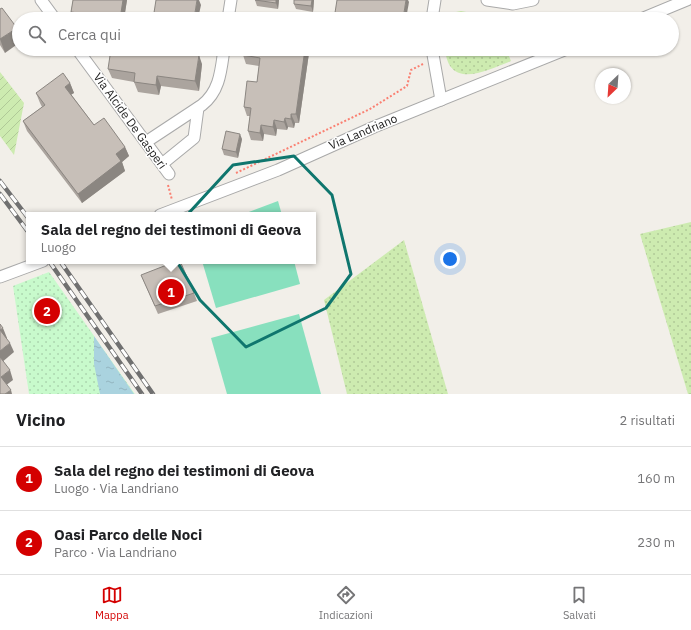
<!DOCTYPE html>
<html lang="it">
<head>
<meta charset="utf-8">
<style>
  body { margin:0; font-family:"IBM Plex Sans",sans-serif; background:#f6f6f6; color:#202124 }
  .compass { position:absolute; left:595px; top:68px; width:36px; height:36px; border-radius:50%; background:#fff; box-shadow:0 1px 3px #0004; rotate:205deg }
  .you { position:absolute; left:450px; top:259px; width:14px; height:14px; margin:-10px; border:3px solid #fff; border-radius:50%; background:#1a73e8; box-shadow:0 0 0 6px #1a73e833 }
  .badge { display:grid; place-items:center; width:26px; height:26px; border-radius:50%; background:#d40000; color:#fff; font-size:13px; font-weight:700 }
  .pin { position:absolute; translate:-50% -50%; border:2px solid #fff; box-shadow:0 1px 4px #0006 }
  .popup { position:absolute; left:26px; top:212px; width:290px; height:52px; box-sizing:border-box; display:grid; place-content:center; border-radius:0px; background:#fff; filter:drop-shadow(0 1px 3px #0005); font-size:13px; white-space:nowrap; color:#757577 }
  .popup b { font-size:15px; color:#202124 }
  .popup::after { content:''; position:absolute; left:50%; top:100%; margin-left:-8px; border:8px solid transparent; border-top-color:#fff }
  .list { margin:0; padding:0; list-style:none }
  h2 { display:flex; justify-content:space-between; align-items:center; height:52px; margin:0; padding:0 16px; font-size:17px }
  h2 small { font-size:13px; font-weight:400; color:#757577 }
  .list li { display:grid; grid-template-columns:26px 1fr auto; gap:12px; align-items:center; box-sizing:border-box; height:64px; padding:0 16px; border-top:1px solid #e0e0e0 }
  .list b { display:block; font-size:15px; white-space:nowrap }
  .list p { margin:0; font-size:13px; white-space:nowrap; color:#757577 }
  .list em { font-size:13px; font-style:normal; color:#757577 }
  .icon { flex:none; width:22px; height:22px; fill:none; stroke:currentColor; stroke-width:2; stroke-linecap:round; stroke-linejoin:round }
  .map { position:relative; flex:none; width:691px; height:394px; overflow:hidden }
  .search { position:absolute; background:#fff; box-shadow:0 1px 3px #0004; left:12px; right:12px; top:12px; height:44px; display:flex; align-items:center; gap:10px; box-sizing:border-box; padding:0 14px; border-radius:22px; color:#757577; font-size:15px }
  .sheet { height:180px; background:#fff }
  nav { display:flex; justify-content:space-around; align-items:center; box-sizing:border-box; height:56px; border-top:1px solid #e0e0e0; background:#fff; font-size:11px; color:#757577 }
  nav a { display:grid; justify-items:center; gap:2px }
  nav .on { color:#d40000 }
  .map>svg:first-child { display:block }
</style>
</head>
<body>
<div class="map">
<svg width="691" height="394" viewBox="0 0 691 394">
  <defs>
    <pattern id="grass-dots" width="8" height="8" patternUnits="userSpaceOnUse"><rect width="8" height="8" fill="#cdebb0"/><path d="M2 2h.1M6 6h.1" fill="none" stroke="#b0c997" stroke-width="1.8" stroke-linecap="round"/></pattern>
    <pattern id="park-dots" width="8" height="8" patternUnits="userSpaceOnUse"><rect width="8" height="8" fill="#c8facc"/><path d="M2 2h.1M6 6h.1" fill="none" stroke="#acd6af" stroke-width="1.8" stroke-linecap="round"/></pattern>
    <pattern id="garden-furrows" width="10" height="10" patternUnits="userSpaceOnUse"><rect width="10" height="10" fill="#cdebb0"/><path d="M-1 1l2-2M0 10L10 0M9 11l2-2" fill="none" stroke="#b0c997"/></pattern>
    <pattern id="water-ripples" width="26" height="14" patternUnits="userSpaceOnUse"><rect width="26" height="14" fill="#aad3df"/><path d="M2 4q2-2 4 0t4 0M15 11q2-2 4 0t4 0" fill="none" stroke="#92b5bf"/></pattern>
  </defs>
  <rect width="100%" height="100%" fill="#f2efe9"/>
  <g fill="url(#grass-dots)">
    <path d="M461 11 482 15 490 19H445L451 13Z"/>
    <path d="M445 49H506L511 61C487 70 449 91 445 49Z"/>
    <path d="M691 222V394H688L640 234Z"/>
    <path d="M404 240 448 394H347L324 300Z"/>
  </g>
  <path fill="url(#park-dots)" d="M49 272 135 394H29L13 286Z"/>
  <path fill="url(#garden-furrows)" d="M0 72 24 103 14 155 0 136Z"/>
  <g fill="#88e0be">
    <path d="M278 201 282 215H241Z"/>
    <path d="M202 261H294L300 284 216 308Z"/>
    <path d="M299 314 321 394H227L211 338Z"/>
  </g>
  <path fill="url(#water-ripples)" d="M94 336 134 394H100L94 364Z"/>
  <path fill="#f2efe9" d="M93 334H96L136 394H135Z"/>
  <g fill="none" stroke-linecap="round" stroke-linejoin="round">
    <g stroke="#a9a9a9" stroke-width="13">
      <g id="minor">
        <path d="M41 0 55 19"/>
        <path d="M487 0 513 4 533 0"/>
        <path d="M228 19 231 0"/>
        <path d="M432 19 435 0"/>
        <path d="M641 19 687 0"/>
        <path d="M77 49 169 174"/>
        <path d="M432 49 441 100"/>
        <path d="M146 142 202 105C220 91 221 70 224 49"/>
        <path d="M162 164 194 138 198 108"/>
        <path d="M160 215 278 170 374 127 567 49"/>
        <path d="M0 277 43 261"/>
      </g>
    </g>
    <g stroke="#fa8072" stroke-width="2" stroke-dasharray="2 2" stroke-linecap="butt">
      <path d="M236 173 370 109 407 86 411 70 423 64"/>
      <path d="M168 185 172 200"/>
    </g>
    <use href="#minor" stroke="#fff" stroke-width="11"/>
    <g stroke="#707070" stroke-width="4.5">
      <g id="rail">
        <path d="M0 181 29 219"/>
        <path d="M0 194 29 233"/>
        <path d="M49 261 142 394"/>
        <path d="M60 261 153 394"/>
      </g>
    </g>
    <use href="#rail" stroke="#fff" stroke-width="3" stroke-dasharray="9" stroke-linecap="butt"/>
  </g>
  <g fill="#aba49e">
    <path d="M73 0H127L124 19H74L71 12Z"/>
    <path d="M255 0H279L278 9 257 6Z"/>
    <path d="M314 0 313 12 296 9 294 4Z"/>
    <path d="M0 9 5 53 0 45Z"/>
    <path d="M243 49H307L309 53 299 123H295L294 128 288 127 287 130 277 129 276 136 264 134 263 141 251 140 248 131 250 116H247L244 107 257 82 259 66 246 64 243 55Z"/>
    <path d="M380 49H401V52Z"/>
    <path d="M202 64 199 91 161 86 159 95 138 92 134 82 112 78 108 69Z"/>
    <path d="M70 83 74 93 71 94 94 125 125 147 129 156 122 162 125 171 82 203 27 131 23 121 42 107 40 103 36 93Z"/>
    <path d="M242 139 238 158 224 155 222 149Z"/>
    <path d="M141 275 194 293 197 301 158 314Z"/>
  </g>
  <g fill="#8b8681">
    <path d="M123 0H127L124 19H120Z"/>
    <path d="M197 0H199L201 5 198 19H194Z"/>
    <path d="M276 0H279L278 9 276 3Z"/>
    <path d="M312 0H314L313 12 311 6Z"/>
    <path d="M406 0H408L409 2 406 19H403Z"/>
    <path d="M17 28 19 34V43L5 53 0 39Z"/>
    <path d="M305 49H307L309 53 299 123 296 114Z"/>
    <path d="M199 55 202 64 199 91 195 81Z"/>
    <path d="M157 76 161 86 159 95 156 85Z"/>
    <path d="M70 83 74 93 69 96 65 87Z"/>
    <path d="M291 114 295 123 294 128 291 119Z"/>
    <path d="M285 118 288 127 287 130 284 122Z"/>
    <path d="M274 120 277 129 276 136 273 127Z"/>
    <path d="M261 125 264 134 263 141 260 133Z"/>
    <path d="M240 134 242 139 238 158 236 152Z"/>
    <path d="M125 147 129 156 122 162 125 171 82 203 78 194 116 154Z"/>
    <path d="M3 328 7 338 4 340 0 330Z"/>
    <path d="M10 343 14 352 1 363 0 361V351Z"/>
    <path d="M10 370 13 380 5 386 1 377Z"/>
    <path d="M11 390 12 394H5Z"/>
  </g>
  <g fill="#c7bfb8" stroke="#8b8681">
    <path d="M73 0H123L120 19 71 12Z"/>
    <path d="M156 0H197L194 19H153Z"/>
    <path d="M255 0H276V3Z"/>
    <path d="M294 0H312L311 6 294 4Z"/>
    <path d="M337 0H406L403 19H334Z"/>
    <path d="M2 8 17 28 0 39V9Z"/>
    <path d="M111 49H160L199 55 195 81 157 76 156 85 134 82 135 73 108 69Z"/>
    <path d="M243 49H305L296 114H291V119L285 118 284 122 274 120 273 127 261 125 260 133 248 131 251 108 244 107 247 81 257 82 260 58 243 55Z"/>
    <path d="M63 73 70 83 65 87 94 125 104 118 125 147 116 154 121 161 78 194 23 121 45 105 36 93Z"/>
    <path d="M226 131 240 134 236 152 222 149Z"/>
    <path d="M177 261H180L194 293 155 306 141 275Z"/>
    <path d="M0 324 3 328 0 330 10 343 0 351Z"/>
    <path d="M0 357 10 370 1 377 11 390 5 394H0Z"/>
  </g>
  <path fill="none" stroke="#0f766e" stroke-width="3" stroke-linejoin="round" d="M294 156 332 195 351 274 326 308 246 347 200 300 164 240 233 165Z"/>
  <g text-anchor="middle" stroke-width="3" stroke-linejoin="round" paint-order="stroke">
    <g font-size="12" fill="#222" stroke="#fff">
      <text transform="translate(130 121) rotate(54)" y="4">Via Alcide De Gasperi</text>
      <text transform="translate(363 132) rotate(-23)" y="4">Via Landriano</text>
    </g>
  </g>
</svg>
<svg class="compass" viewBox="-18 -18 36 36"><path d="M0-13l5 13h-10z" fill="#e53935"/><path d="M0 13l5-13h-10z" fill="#757577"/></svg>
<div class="you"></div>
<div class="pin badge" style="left:171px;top:292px">1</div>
<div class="popup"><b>Sala del regno dei testimoni di Geova</b>Luogo</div>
<div class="pin badge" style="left:47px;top:311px">2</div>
<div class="search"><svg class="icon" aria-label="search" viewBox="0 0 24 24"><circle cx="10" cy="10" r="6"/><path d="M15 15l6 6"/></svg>Cerca qui</div>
</div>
<section class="sheet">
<h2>Vicino<small>2 risultati</small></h2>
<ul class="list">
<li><span class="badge">1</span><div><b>Sala del regno dei testimoni di Geova</b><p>Luogo · Via Landriano</p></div><em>160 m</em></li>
<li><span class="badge">2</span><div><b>Oasi Parco delle Noci</b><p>Parco · Via Landriano</p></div><em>230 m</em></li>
</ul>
</section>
<nav>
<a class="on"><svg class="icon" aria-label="map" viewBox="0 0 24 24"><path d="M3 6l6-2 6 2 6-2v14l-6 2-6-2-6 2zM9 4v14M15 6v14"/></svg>Mappa</a>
<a><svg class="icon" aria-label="directions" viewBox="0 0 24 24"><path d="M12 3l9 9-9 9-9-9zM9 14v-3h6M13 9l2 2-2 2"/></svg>Indicazioni</a>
<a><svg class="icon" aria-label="saved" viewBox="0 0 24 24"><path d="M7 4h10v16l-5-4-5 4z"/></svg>Salvati</a>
</nav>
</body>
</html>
